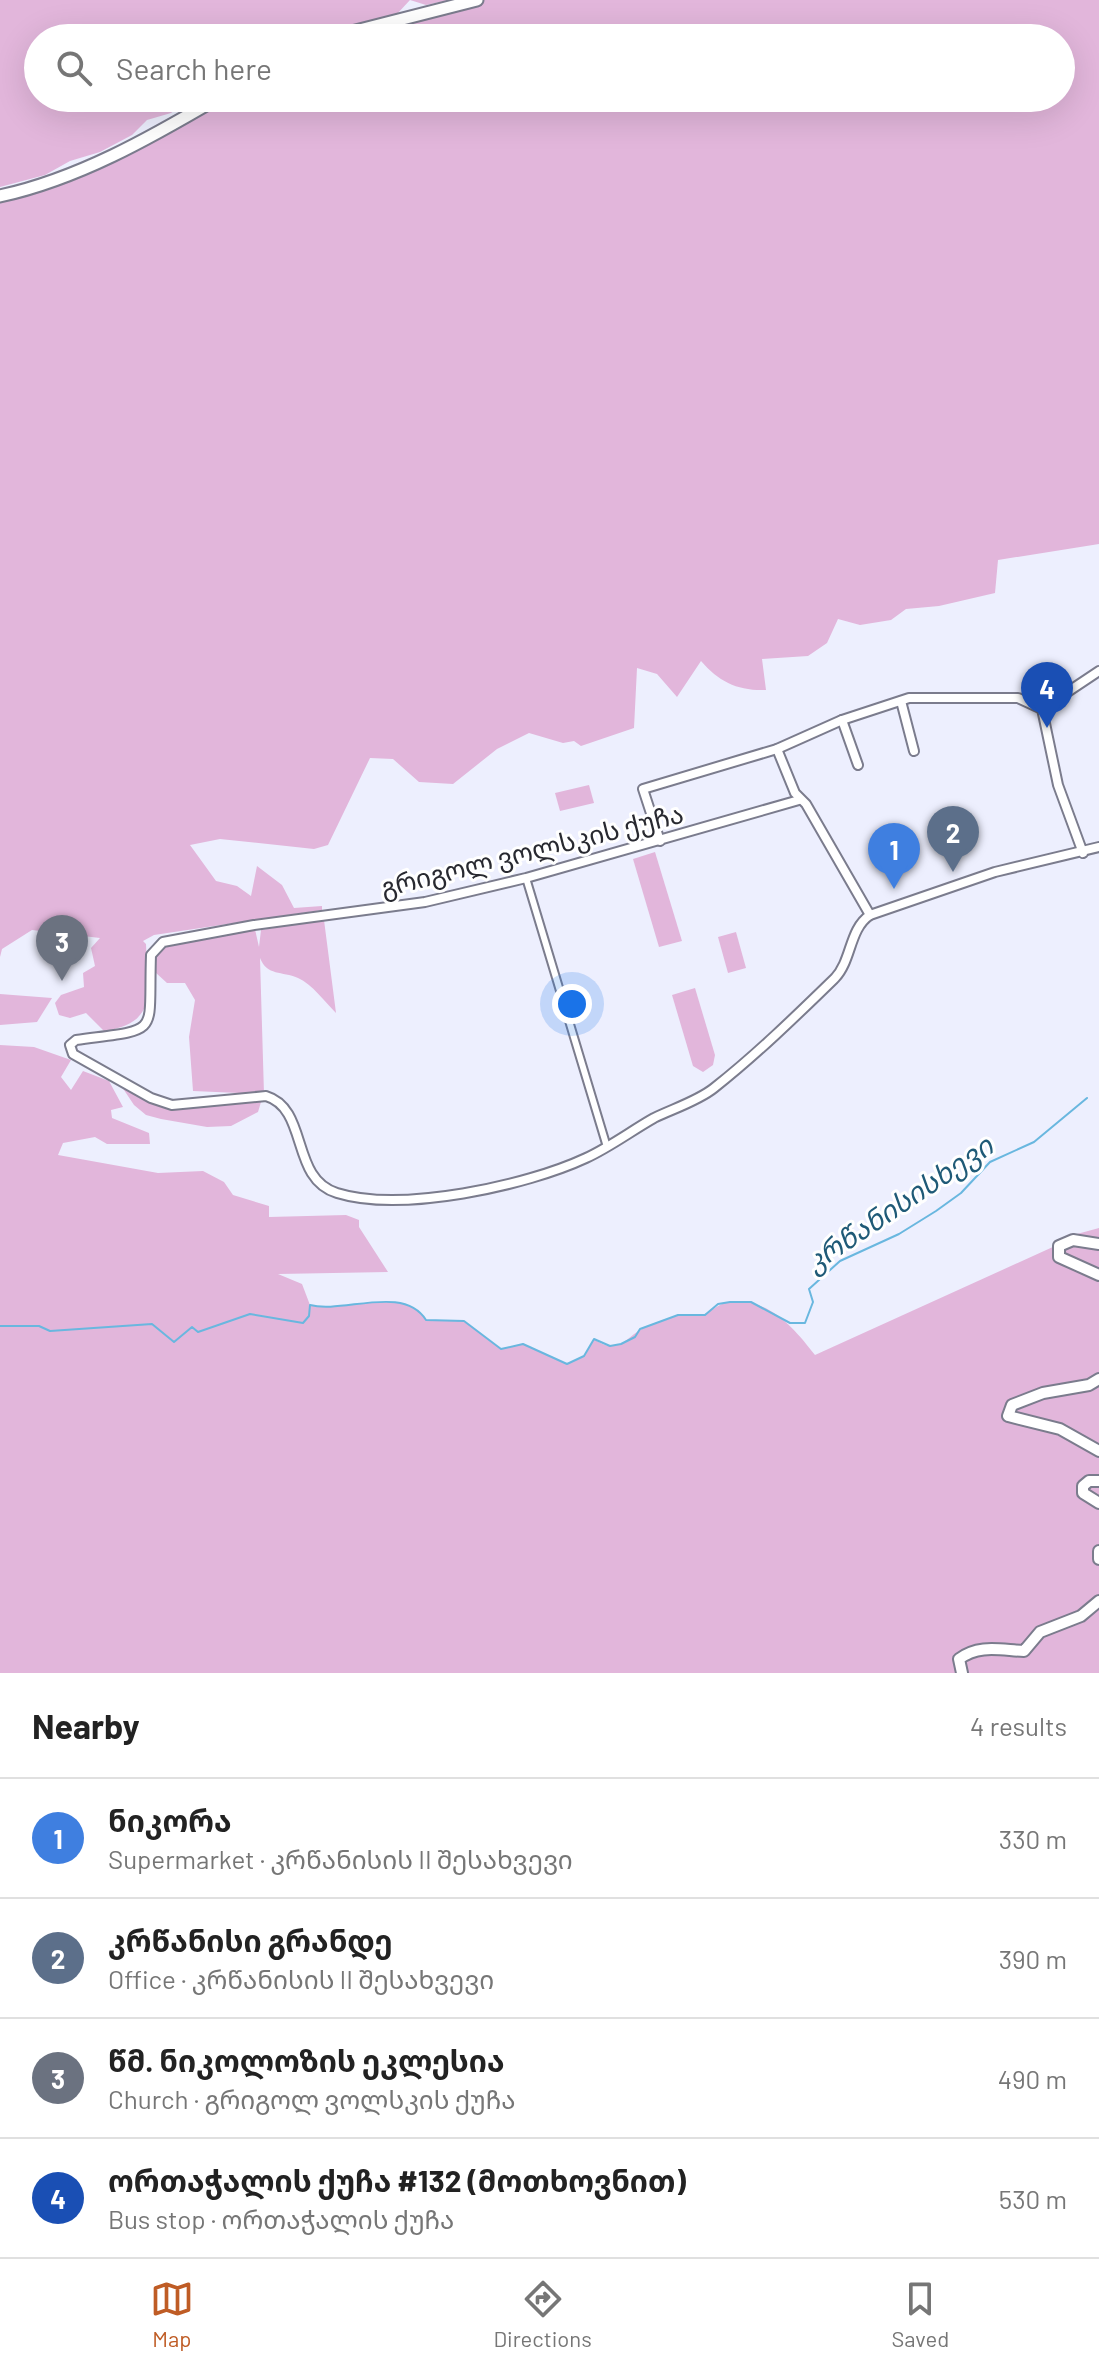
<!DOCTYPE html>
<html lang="en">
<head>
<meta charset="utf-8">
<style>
  body { margin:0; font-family:Barlow,"Noto Sans Georgian",sans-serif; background:#f6f6f6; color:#222 }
  .you { position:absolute; left:572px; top:1004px; width:28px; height:28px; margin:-20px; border:6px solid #fff; border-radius:50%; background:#1a73e8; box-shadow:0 0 0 12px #1a73e833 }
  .badge { display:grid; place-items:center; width:52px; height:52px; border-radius:50%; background:#bf5c25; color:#fff; font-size:26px; font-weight:700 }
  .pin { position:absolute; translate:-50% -66px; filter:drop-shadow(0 2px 4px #0008) }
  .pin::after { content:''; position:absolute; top:42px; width:28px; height:24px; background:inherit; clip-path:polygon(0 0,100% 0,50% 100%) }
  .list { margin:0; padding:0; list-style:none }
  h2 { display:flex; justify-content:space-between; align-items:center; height:104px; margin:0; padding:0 32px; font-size:34px }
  h2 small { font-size:26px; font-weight:400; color:#767676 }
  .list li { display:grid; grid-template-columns:52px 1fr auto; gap:24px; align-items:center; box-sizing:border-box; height:120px; padding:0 32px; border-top:2px solid #e0e0e0 }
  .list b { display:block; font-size:30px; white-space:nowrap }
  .list p { margin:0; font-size:26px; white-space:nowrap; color:#767676 }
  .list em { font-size:26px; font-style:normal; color:#767676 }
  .icon { flex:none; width:44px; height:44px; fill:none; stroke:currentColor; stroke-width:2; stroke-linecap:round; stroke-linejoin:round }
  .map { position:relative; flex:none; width:1099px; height:1673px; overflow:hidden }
  .search { position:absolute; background:#fff; box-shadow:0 8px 32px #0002; left:24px; right:24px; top:24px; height:88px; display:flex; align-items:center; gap:20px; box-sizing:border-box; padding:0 28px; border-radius:44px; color:#767676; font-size:30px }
  .sheet { height:584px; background:#fff }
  nav { display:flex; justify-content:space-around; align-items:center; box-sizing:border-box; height:112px; border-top:2px solid #e0e0e0; background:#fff; font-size:22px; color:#767676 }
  nav a { display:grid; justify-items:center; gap:4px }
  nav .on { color:#bf5c25 }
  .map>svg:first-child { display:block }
</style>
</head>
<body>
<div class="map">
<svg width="1099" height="1673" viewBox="0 0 1099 1673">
  <rect width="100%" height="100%" fill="#edeffe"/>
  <g fill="#e2b6db">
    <path d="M0 0H449L426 5 410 0 397 14 302 38H38V98H192L171 113 147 120 132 135 100 152 70 161 45 175 0 187Z"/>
    <path d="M468 0H1099V544L998 560 995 593 939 606 906 609 891 620 860 625 838 619 827 643 808 656 762 659 766 690C738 691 719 682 701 661L677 697 657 674 637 668 634 728 581 746 574 741 563 743 529 733 497 749 453 784 419 782 393 759 370 758 328 845 314 849 220 839 190 845 216 881 237 886 251 896 257 866 282 885 294 908 322 906V910L154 935 143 941 146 944C147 990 160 1023 104 1031L86 1013 70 1018 59 1015 55 1003 61 995 84 987 83 973 95 966 91 948 100 938 32 930 2 949 0 957V194L48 182 220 98H1061V38H328Z"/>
    <path d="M589 785 594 803 560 811 555 793Z"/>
    <path d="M655 852 682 941 659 947 633 859Z"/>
    <path d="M324 920 336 1013C325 1002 312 984 298 978 282 971 267 976 260 958L264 1094 193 1091 189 1037 195 1000 185 983H167L155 972 154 948 254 925 259 947 261 930Z"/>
    <path d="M736 932 746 968 728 973 718 937Z"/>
    <path d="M695 988 715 1055 713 1065 703 1072 693 1066 672 995Z"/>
    <path d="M0 994 52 998 37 1022 0 1025Z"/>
    <path d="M0 1045 34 1047 71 1060 61 1077 71 1090 83 1071 109 1081 123 1107 111 1110 112 1118 149 1133 150 1144H107L95 1137 63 1143 58 1155 158 1173 203 1171 224 1182 233 1195 269 1206V1217L346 1215 359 1220V1227L388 1272 278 1274 302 1284 310 1305C344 1314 402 1284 426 1320L464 1321 501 1349 523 1344 567 1364 584 1356 594 1339C618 1356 625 1338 642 1329 652 1323 667 1319 677 1316 685 1313 694 1317 702 1315 712 1312 718 1303 730 1302 768 1297 794 1328 815 1355L1055 1246 1066 1237 1099 1228V1673H0Z"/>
    <path d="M122 1087 170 1107 261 1102 258 1112 231 1126 207 1127 161 1119 146 1115 134 1105Z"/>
  </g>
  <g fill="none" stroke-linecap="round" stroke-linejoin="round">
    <path stroke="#69b7df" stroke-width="2" d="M0 1326H39L50 1331 152 1324 174 1342 192 1327 198 1332 250 1314 303 1323 309 1316 310 1305C343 1314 403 1284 426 1320L464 1321 501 1349 523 1344 567 1364 584 1356 594 1339 610 1346 621 1344 635 1337 640 1329 678 1315H705L718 1304 730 1302H751L790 1323H805L813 1302 809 1289 840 1261 899 1234 936 1211 961 1193 990 1162 1034 1142 1087 1098"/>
    <g stroke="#7b7c8d" stroke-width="10">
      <path id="pedestrian" d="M526 878 607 1147"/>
    </g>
    <g stroke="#7b7c8d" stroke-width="12">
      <g id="minor">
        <path d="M901 701 914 751"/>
        <path d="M1042 709 1058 785 1083 853"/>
        <path d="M1042 709 1099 671"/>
        <path d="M842 720 858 765"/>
        <path d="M777 749 795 793 806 804 870 915"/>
        <path d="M799 800 526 878 425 902 254 925 163 942 151 955C148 1038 163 1028 76 1040L70 1045 73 1054 151 1098 172 1105 266 1096C309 1109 290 1179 337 1193 401 1213 526 1186 586 1158 610 1147 631 1131 654 1118 672 1109 698 1101 714 1088 756 1055 797 1015 835 978 852 960 849 929 870 915L995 872 1099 847"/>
        <path d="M660 841 643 789 777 749 842 720 909 698H1018L1042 709"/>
      </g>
    </g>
    <g stroke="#7b7c8d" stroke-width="14">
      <g id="tertiary">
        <path d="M1099 1244 1073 1240 1059 1246V1257L1099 1275"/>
        <path d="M1099 1379 1089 1385 1043 1393 1012 1405 1008 1416 1060 1429 1099 1451"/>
        <path d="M1099 1481H1089L1083 1486V1493L1099 1503"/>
        <path d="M1099 1551V1559"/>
        <path d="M962 1673 959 1659C979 1644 1000 1650 1024 1651L1040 1632 1081 1616 1099 1601"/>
      </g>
    </g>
    <g stroke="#7b7c8d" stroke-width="15">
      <g id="secondary">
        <path d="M328 38 477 0"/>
        <path d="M0 196C78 179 150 138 218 98"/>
      </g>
    </g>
    <use href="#pedestrian" stroke="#fff" stroke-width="6"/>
    <use href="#minor" stroke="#fff" stroke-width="8"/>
    <use href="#tertiary" stroke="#fff" stroke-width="10"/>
    <use href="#secondary" stroke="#fff" stroke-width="11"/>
  </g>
  <g text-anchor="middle" stroke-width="6" stroke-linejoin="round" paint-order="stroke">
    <g font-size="26" fill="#282930" stroke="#fff">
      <text transform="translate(532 851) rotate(-14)" y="9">გრიგოლ ვოლსკის ქუჩა</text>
    </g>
    <g font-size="28" font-style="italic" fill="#1f5a77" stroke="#fff">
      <text transform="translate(899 1204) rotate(-34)" y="10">კრწანისისხევი</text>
    </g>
  </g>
</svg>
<div class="you"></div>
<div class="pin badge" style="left:894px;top:889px;background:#3f7fe0">1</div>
<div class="pin badge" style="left:953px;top:872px;background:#5c6f8a">2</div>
<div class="pin badge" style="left:62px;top:981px;background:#6b7280">3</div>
<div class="pin badge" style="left:1047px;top:728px;background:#1a4fb4">4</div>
<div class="search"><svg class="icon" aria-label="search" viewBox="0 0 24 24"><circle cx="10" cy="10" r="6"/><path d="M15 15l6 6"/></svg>Search here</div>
</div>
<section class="sheet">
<h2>Nearby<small>4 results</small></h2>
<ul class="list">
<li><span class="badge" style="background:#3f7fe0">1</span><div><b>ნიკორა</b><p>Supermarket · კრწანისის II შესახვევი</p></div><em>330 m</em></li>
<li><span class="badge" style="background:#5c6f8a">2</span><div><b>კრწანისი გრანდე</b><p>Office · კრწანისის II შესახვევი</p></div><em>390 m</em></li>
<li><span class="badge" style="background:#6b7280">3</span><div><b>წმ. ნიკოლოზის ეკლესია</b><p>Church · გრიგოლ ვოლსკის ქუჩა</p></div><em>490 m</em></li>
<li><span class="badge" style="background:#1a4fb4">4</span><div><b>ორთაჭალის ქუჩა #132 (მოთხოვნით)</b><p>Bus stop · ორთაჭალის ქუჩა</p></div><em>530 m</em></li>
</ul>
</section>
<nav>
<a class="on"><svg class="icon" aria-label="map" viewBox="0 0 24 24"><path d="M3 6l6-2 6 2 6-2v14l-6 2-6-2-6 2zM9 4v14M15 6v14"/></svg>Map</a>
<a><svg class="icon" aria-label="directions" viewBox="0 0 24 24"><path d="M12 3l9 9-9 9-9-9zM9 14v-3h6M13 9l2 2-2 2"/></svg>Directions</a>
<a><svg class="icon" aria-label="saved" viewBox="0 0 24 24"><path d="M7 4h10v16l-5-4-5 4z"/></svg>Saved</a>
</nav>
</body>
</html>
